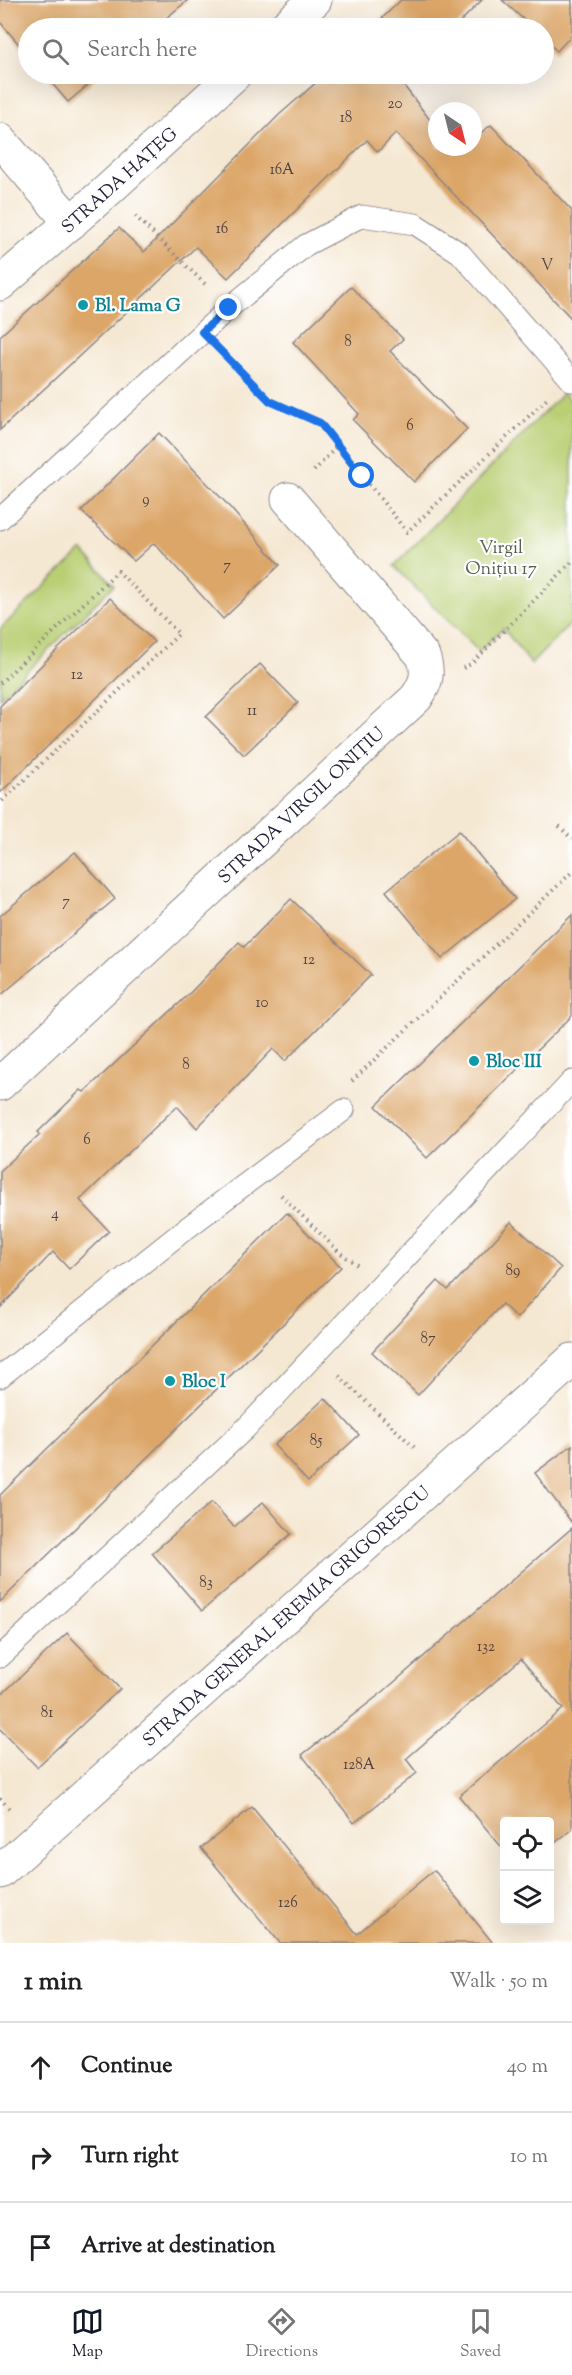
<!DOCTYPE html>
<html lang="en">
<head>
<meta charset="utf-8">
<style>
  body { margin:0; font-family:"Sorts Mill Goudy",serif; background:#f6f6f6; color:#202124 }
  .controls { position:absolute; right:18px; bottom:18px; display:grid; overflow:hidden; border-radius:6px; box-shadow:0 6px 24px #0002 }
  .controls button { width:54px; height:54px; display:grid; place-items:center; padding:0; border:0; border-bottom:2px solid #e0e0e0; background:#fff; color:#202124; font:30px sans-serif }
  .compass { position:absolute; left:428px; top:102px; width:54px; height:54px; border-radius:50%; background:#fff; box-shadow:0 6px 24px #0002; rotate:145deg }
  .stop { position:absolute; width:18px; height:18px; margin:-14px; border:4px solid #1a73e8; border-radius:50%; background:#fff }
  .stop.end { background:#1a73e8; border-color:#fff; box-shadow:0 2px 6px #0008 }
  .list { margin:0; padding:0; list-style:none }
  h2 { display:flex; justify-content:space-between; align-items:center; height:78px; margin:0; padding:0 24px; font-size:26px }
  h2 small { font-size:20px; font-weight:400; color:#757577 }
  .list li { display:grid; grid-template-columns:39px 1fr auto; gap:18px; align-items:center; box-sizing:border-box; height:90px; padding:0 24px; border-top:2px solid #e0e0e0 }
  .list b { display:block; font-size:22px; white-space:nowrap }
  .list em { font-size:20px; font-style:normal; color:#757577 }
  .icon { flex:none; width:33px; height:33px; fill:none; stroke:currentColor; stroke-width:2; stroke-linecap:round; stroke-linejoin:round }
  .map { position:relative; flex:none; width:572px; height:1943px; overflow:hidden }
  .search { position:absolute; background:#fff; box-shadow:0 6px 24px #0002; left:18px; right:18px; top:18px; height:66px; display:flex; align-items:center; gap:15px; box-sizing:border-box; padding:0 21px; border-radius:33px; color:#757577; font-size:22px }
  .sheet { height:348px; background:#fff }
  nav { display:flex; justify-content:space-around; align-items:center; box-sizing:border-box; height:84px; border-top:2px solid #e0e0e0; background:#fff; font-size:16px; color:#757577 }
  nav a { display:grid; justify-items:center; gap:3px }
  nav .on { color:#111827 }
  .map>svg:first-child { display:block }
</style>
</head>
<body>
<div class="map">
<svg width="572" height="1943" viewBox="0 0 572 1943">
  <rect width="100%" height="100%" fill="#fff"/>
  <filter id="ink" filterUnits="userSpaceOnUse"><feTurbulence type="fractalNoise" baseFrequency=".0167" numOctaves="2"/><feDisplacementMap in="SourceGraphic" scale="12" xChannelSelector="R" yChannelSelector="G"/><feConvolveMatrix kernelMatrix="1 2 1 2 8 2 1 2 1" color-interpolation-filters="sRGB"/></filter>
  <filter id="wash" filterUnits="userSpaceOnUse"><feTurbulence type="fractalNoise" baseFrequency=".008" numOctaves="4" result="noise"/><feDisplacementMap in="SourceGraphic" scale="24" xChannelSelector="R" yChannelSelector="G"/><feGaussianBlur stdDeviation="1.35" result="paint"/><feColorMatrix in="noise" values="0 0 0 0 0 0 0 0 0 0 0 0 0 0 0 0 0 1.4 0 .05"/><feComposite in="paint" operator="in"/></filter>
  <g filter="url(#wash)">
    <rect width="100%" height="100%" fill="#f5e8d3"/>
    <g fill="#b9cf73" stroke="#6e7857" stroke-width="1.5">
      <path d="M563 393 572 402V622L531 664 503 628 479 652 394 566Z"/>
      <path d="M82 550 114 585 0 698V629Z"/>
    </g>
    <g id="blocks">
      <g fill="#dca667">
        <path d="M0 0H188L154 28H28V55L0 22Z"/>
        <path d="M401 0H482L454 28H372Z"/>
        <path d="M502 0H572V35L557 51 543 38V28H533Z"/>
        <path d="M44 74H101L68 102Z"/>
        <path d="M326 74H409L401 82 437 129V147H450L455 153 463 147H473V139L491 125 572 211V319L396 133 378 152 367 140 228 278 196 247 0 430V336L119 228 144 252 279 115Z"/>
        <path d="M351 287 403 339 390 351 467 429 414 482 353 420 359 414 293 342Z"/>
        <path d="M159 433 226 503 280 565 223 619 154 543 134 561 81 511Z"/>
        <path d="M110 598 154 642 0 793V706Z"/>
        <path d="M260 664 298 703 244 755 206 717Z"/>
        <path d="M459 831 515 899 442 959 386 891Z"/>
        <path d="M75 852 115 899 0 996V916Z"/>
        <path d="M291 899 371 975 285 1061 273 1049 197 1128 177 1106 80 1200 109 1231 69 1269 53 1252 0 1308V1171L40 1134 38 1132 81 1090 84 1092 187 996 239 942 244 947Z"/>
        <path d="M572 915V1016L427 1158 376 1106Z"/>
        <path d="M287 1213 341 1267 0 1602V1495Z"/>
        <path d="M511 1222 561 1268 517 1318 502 1304 418 1395 372 1352 438 1281 448 1290Z"/>
        <path d="M325 1398 359 1435 308 1482 274 1445Z"/>
        <path d="M572 1445V1523L535 1473Z"/>
        <path d="M212 1502 234 1527 263 1502 291 1534 202 1611 152 1553Z"/>
        <path d="M572 1528V1829L549 1848V1821H504V1850L459 1796 563 1709 521 1659 406 1759 417 1773 354 1823 302 1755 384 1691Z"/>
        <path d="M67 1633 120 1689 37 1767 0 1729V1696Z"/>
        <path d="M252 1807 357 1934 434 1870 493 1943H280L201 1848Z"/>
      </g>
    </g>
  </g>
  <g filter="url(#ink)">
    <use href="#blocks" fill-opacity="0" stroke="#8c8587" stroke-width="1.5"/>
    <g fill="none" stroke-linecap="round" stroke-linejoin="round">
      <g stroke="#8c8587" stroke-width="23">
        <g id="lane">
          <path d="M0 519 229 308 306 245 362 216 415 224 460 253 572 381"/>
          <path d="M0 1377 183 1231 344 1110"/>
          <path d="M0 1657 245 1429 572 1081"/>
        </g>
      </g>
      <g stroke="#8c8587" stroke-width="35">
        <g id="street">
          <path d="M284 28 315 0"/>
          <path d="M0 140 71 223"/>
          <path d="M0 284 108 190 235 74"/>
          <path d="M0 1084 416 698C427 682 429 673 423 656L288 499"/>
        </g>
      </g>
      <g stroke="#8c8587" stroke-width="35">
        <path id="secondary" d="M0 1872 572 1360"/>
      </g>
      <g stroke="#8c8587" stroke-width="4" stroke-dasharray="1.5 4.5" stroke-linecap="butt">
        <path d="M135 216 207 286"/>
        <path d="M225 354 270 401 320 423 407 532 547 399"/>
        <path d="M314 471 338 445"/>
        <path d="M463 668 471 664 572 562"/>
        <path d="M0 683 118 571 179 634 0 803"/>
        <path d="M559 826 572 839"/>
        <path d="M352 1081 572 872"/>
        <path d="M281 1195 339 1252 357 1265"/>
        <path d="M339 1376 416 1449"/>
        <path d="M0 1798 11 1811"/>
      </g>
      <use href="#lane" stroke="#fff" stroke-width="21"/>
      <use href="#street" stroke="#fff" stroke-width="33"/>
      <use href="#secondary" stroke="#fff" stroke-width="33"/>
    </g>
  </g>
  <g fill="none" stroke-linecap="round" stroke-linejoin="round" filter="url(#ink)">
    <path stroke="#1a73e8" stroke-width="8" d="M229 308 202 332 270 401 320 423 362 476"/>
  </g>
  <g fill="#0f9aa8" stroke="#fff" stroke-width="2">
    <circle cx="83" cy="305" r="6"/>
    <circle cx="474" cy="1061" r="6"/>
    <circle cx="170" cy="1381" r="6"/>
  </g>
  <g text-anchor="middle" stroke-width="4.5" stroke-linejoin="round" paint-order="stroke">
    <g font-size="15" fill="#504346">
      <text x="395" y="108">20</text>
      <text x="346" y="122">18</text>
      <text x="282" y="174">16A</text>
      <text x="222" y="233">16</text>
      <text x="547" y="270">V</text>
      <text x="348" y="346">8</text>
      <text x="410" y="430">6</text>
      <text x="146" y="504">9</text>
      <text x="227" y="570">7</text>
      <text x="77" y="679">12</text>
      <text x="252" y="715">11</text>
      <text x="66" y="906">7</text>
      <text x="309" y="964">12</text>
      <text x="262" y="1007">10</text>
      <text x="186" y="1069">8</text>
      <text x="87" y="1144">6</text>
      <text x="55" y="1218">4</text>
      <text x="513" y="1275">89</text>
      <text x="428" y="1343">87</text>
      <text x="316" y="1445">85</text>
      <text x="206" y="1587">83</text>
      <text x="486" y="1651">132</text>
      <text x="47" y="1717">81</text>
      <text x="359" y="1769">128A</text>
      <text x="288" y="1907">126</text>
    </g>
    <g font-size="18" fill="#22223b" stroke="#fff">
      <text transform="translate(119 180) rotate(-42)" y="6">STRADA HAȚEG</text>
      <text transform="translate(301 805) rotate(-43)" y="6">STRADA VIRGIL ONIȚIU</text>
      <text transform="translate(286 1616) rotate(-42)" y="6">STRADA GENERAL EREMIA GRIGORESCU</text>
    </g>
    <g font-size="18" font-weight="bold" fill="#0d838f" stroke="#fff" text-anchor="start">
      <text x="95" y="311">Bl. Lama G</text>
      <text x="486" y="1067">Bloc III</text>
      <text x="182" y="1387">Bloc I</text>
    </g>
    <g font-size="18" fill="#575f4f" stroke="#fff">
      <text x="501" y="553">Virgil<tspan x="501" dy="21">Onițiu 17</tspan></text>
    </g>
  </g>
</svg>
<div class="controls">
<button><svg class="icon" aria-label="locate" viewBox="0 0 24 24"><circle cx="12" cy="12" r="6"/><path d="M12 2v4M12 18v4M2 12h4M18 12h4"/></svg></button>
<button><svg class="icon" aria-label="layers" viewBox="0 0 24 24"><path d="M12 4l9 5-9 5-9-5zM3 14l9 5 9-5"/></svg></button>
</div>
<svg class="compass" viewBox="-18 -18 36 36"><path d="M0-13l5 13h-10z" fill="#e53935"/><path d="M0 13l5-13h-10z" fill="#757577"/></svg>
<div class="stop" style="left:362px;top:476px"></div>
<div class="stop end" style="left:229px;top:308px"></div>
<div class="search"><svg class="icon" aria-label="search" viewBox="0 0 24 24"><circle cx="10" cy="10" r="6"/><path d="M15 15l6 6"/></svg>Search here</div>
</div>
<section class="sheet">
<h2>1 min<small>Walk · 50 m</small></h2>
<ul class="list">
<li><svg class="icon" aria-label="ahead" viewBox="0 0 24 24"><path d="M12 20V5M6 11l6-6 6 6"/></svg><div><b>Continue</b></div><em>40 m</em></li>
<li><svg class="icon" aria-label="right" viewBox="0 0 24 24"><path d="M7 20v-9h11M14 6l5 5-5 5"/></svg><div><b>Turn right</b></div><em>10 m</em></li>
<li><svg class="icon" aria-label="arrive" viewBox="0 0 24 24"><path d="M6 21V4h12l-3 4 3 4H6"/></svg><div><b>Arrive at destination</b></div></li>
</ul>
</section>
<nav>
<a class="on"><svg class="icon" aria-label="map" viewBox="0 0 24 24"><path d="M3 6l6-2 6 2 6-2v14l-6 2-6-2-6 2zM9 4v14M15 6v14"/></svg>Map</a>
<a><svg class="icon" aria-label="directions" viewBox="0 0 24 24"><path d="M12 3l9 9-9 9-9-9zM9 14v-3h6M13 9l2 2-2 2"/></svg>Directions</a>
<a><svg class="icon" aria-label="saved" viewBox="0 0 24 24"><path d="M7 4h10v16l-5-4-5 4z"/></svg>Saved</a>
</nav>
</body>
</html>
